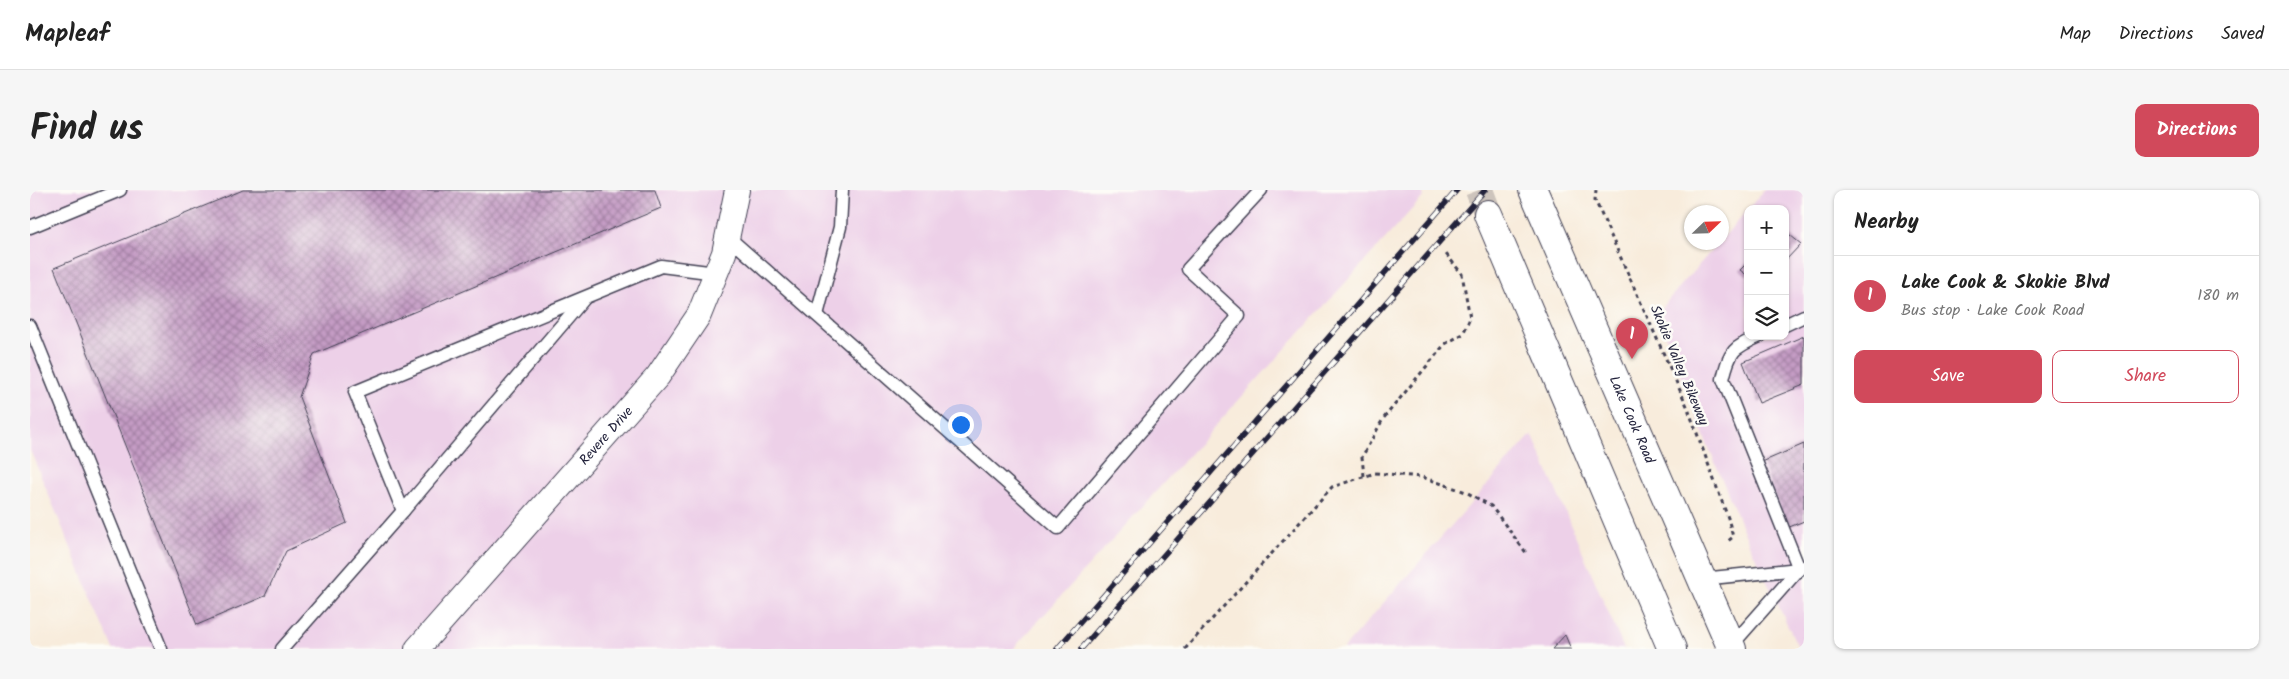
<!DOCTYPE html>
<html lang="en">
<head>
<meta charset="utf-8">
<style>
  body { margin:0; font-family:Kalam,sans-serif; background:#f6f6f6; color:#222 }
  .controls { position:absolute; right:15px; top:15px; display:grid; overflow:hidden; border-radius:10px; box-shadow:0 1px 4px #0004 }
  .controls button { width:45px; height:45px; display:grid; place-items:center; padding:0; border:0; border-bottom:1px solid #e0e0e0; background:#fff; color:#222; font:25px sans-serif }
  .compass { position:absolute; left:1654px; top:15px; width:45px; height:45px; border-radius:50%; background:#fff; box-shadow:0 1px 4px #0004; rotate:67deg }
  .you { position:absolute; left:930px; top:234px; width:18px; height:18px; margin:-12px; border:4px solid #fff; border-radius:50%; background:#1a73e8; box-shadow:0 0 0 8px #1a73e833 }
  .badge { display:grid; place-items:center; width:32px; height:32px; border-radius:50%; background:#d1495b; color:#fff; font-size:16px; font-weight:700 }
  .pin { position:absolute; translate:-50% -41px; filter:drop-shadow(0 1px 2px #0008) }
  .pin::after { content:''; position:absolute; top:26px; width:18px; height:15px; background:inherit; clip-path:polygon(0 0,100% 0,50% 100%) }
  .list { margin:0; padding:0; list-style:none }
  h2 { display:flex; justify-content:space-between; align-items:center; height:65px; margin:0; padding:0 20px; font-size:21px }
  h2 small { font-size:16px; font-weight:400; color:#767676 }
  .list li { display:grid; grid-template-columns:32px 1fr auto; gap:15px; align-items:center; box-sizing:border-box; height:80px; padding:0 20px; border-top:1px solid #e0e0e0 }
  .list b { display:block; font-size:19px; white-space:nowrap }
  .list p { margin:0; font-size:16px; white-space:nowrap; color:#767676 }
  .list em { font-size:16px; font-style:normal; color:#767676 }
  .actions { display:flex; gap:10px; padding:15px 20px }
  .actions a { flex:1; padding:11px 0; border:1px solid #d1495b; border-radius:10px; text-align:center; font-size:18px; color:#d1495b }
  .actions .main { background:#d1495b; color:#fff }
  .icon { flex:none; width:28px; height:28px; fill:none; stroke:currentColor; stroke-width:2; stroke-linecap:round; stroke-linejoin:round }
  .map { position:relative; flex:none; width:1774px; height:459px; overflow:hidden; border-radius:10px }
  header { display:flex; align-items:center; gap:30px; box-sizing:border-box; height:70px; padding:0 25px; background:#fff; border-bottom:1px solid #e0e0e0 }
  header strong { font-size:24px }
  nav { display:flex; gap:28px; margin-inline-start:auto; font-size:18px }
  .intro { display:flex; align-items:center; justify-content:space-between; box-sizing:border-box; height:120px; padding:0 30px }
  h1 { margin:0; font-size:35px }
  .button { padding:12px 22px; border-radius:10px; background:#d1495b; color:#fff; font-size:18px; font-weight:700 }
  main { display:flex; gap:30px; padding:0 30px }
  aside { flex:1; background:#fff; border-radius:10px; box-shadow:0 1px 4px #0004 }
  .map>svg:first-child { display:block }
</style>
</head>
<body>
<header>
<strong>Mapleaf</strong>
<nav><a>Map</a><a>Directions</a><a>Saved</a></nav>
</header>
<div class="intro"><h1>Find us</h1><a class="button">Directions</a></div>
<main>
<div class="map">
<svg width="1774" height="459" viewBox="0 0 1774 459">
  <defs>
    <pattern id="building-cross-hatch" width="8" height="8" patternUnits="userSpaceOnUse" patternTransform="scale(1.25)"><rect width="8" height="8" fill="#c49bc4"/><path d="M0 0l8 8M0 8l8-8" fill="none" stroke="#9f7ea0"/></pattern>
  </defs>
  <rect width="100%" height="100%" fill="#fdfcf7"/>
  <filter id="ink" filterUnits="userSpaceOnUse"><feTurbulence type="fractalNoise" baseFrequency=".02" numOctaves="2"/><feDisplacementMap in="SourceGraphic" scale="10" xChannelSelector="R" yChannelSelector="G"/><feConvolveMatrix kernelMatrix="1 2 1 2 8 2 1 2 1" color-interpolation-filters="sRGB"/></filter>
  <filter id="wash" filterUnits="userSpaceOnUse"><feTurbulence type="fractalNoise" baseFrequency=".0096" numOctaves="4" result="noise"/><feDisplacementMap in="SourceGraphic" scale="20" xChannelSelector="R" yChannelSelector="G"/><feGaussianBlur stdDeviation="1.12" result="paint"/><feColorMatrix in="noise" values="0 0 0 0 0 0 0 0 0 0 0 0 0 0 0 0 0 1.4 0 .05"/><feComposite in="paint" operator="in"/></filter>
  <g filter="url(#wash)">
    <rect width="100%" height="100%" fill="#f8ecdc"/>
    <g fill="#edd0e8">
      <path d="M0 0H1391L1394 6 983 459H83L0 260Z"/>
      <path d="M1734 0H1774V459H1769L1719 354 1671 239 1627 123 1688 53 1692 52V49L1718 19V146H1755V19H1718Z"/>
      <path d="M1502 244 1594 459H1313Z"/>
    </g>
    <g id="blocks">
      <g fill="url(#building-cross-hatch)">
        <path d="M213 0H625L631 18 284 164 269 207 317 333 256 361 235 406 167 435 24 78Z"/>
        <path d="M1755 41 1771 54 1755 71Z"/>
        <path d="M1718 72V86L1710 80Z"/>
        <path d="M1774 146V195L1729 213 1713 172Z"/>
        <path d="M1774 254V331L1757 338 1732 272Z"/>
        <path d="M1535 445 1541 459H1522Z"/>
      </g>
    </g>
  </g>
  <g filter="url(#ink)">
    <use href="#blocks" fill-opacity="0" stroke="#424053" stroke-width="1"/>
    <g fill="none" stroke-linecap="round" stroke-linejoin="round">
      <path stroke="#cdc4bc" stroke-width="28" stroke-dasharray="28 14" stroke-linecap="butt" d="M1449 0 1458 24"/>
      <g stroke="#424053" stroke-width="15">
        <g id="lane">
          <path d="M0 37 90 0"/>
          <path d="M697 46 1028 338 1209 126 1158 79 1231 0"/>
          <path d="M787 125 810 37 812 0"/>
          <path d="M1755 135 1774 126"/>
          <path d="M0 136 131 459"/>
          <path d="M1730 146C1703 158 1700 160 1693 189L1769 379 1774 377"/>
          <path d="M373 321 553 110"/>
          <path d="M1672 389 1769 379"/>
          <path d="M1701 456 1769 379"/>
          <path d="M252 459 373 321 325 202 631 76 686 83"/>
        </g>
      </g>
      <g stroke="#424053" stroke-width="26">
        <g id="street">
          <path id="s1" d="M387 459 628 186 669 125 694 63 707 0"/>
        </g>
      </g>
      <g stroke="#424053" stroke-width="30">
        <g id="primary">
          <path id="s2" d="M1503 0 1702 459"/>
          <path d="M1458 24 1642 459"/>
        </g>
      </g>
      <g stroke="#424053" stroke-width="3" stroke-dasharray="4 4" stroke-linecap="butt">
        <path d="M1566 0 1565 10 1657 216 1698 328 1703 347 1698 351"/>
        <path d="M1334 286 1332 267 1353 229 1415 154 1433 144 1440 128 1432 84 1416 64"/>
        <path d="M1155 459 1302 297 1345 283 1392 287 1436 302 1461 316 1497 364"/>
      </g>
      <use href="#lane" stroke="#fff" stroke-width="12"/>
      <use href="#street" stroke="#fff" stroke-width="24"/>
      <use href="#primary" stroke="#fff" stroke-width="28"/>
      <g stroke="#22223b" stroke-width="5.5">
        <g id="rail">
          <path d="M1027 459 1427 0"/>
          <path d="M1051 459 1455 0"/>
        </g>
      </g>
      <use href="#rail" stroke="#fdfcf7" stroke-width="4" stroke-dasharray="11" stroke-linecap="butt"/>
    </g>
  </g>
  <g text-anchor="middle" stroke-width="5" stroke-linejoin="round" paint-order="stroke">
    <g font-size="14" fill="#22223b" stroke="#fdfcf7">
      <text transform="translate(1650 175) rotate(67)" y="5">Skokie Valley Bikeway</text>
      <text dy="5" stroke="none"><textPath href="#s2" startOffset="250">Lake Cook Road</textPath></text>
      <text dy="5" stroke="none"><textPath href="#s1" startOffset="285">Revere Drive</textPath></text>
    </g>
  </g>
</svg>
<div class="controls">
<button>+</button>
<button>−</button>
<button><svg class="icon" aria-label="layers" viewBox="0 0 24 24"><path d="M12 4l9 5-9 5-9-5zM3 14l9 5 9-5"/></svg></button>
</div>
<svg class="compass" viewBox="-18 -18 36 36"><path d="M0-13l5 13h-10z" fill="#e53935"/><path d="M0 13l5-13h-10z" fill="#767676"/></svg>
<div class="you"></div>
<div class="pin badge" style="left:1602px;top:169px">1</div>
</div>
<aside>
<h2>Nearby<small></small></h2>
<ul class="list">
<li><span class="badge">1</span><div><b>Lake Cook &amp; Skokie Blvd</b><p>Bus stop · Lake Cook Road</p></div><em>180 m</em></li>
</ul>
<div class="actions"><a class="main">Save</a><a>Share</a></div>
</aside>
</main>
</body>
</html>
